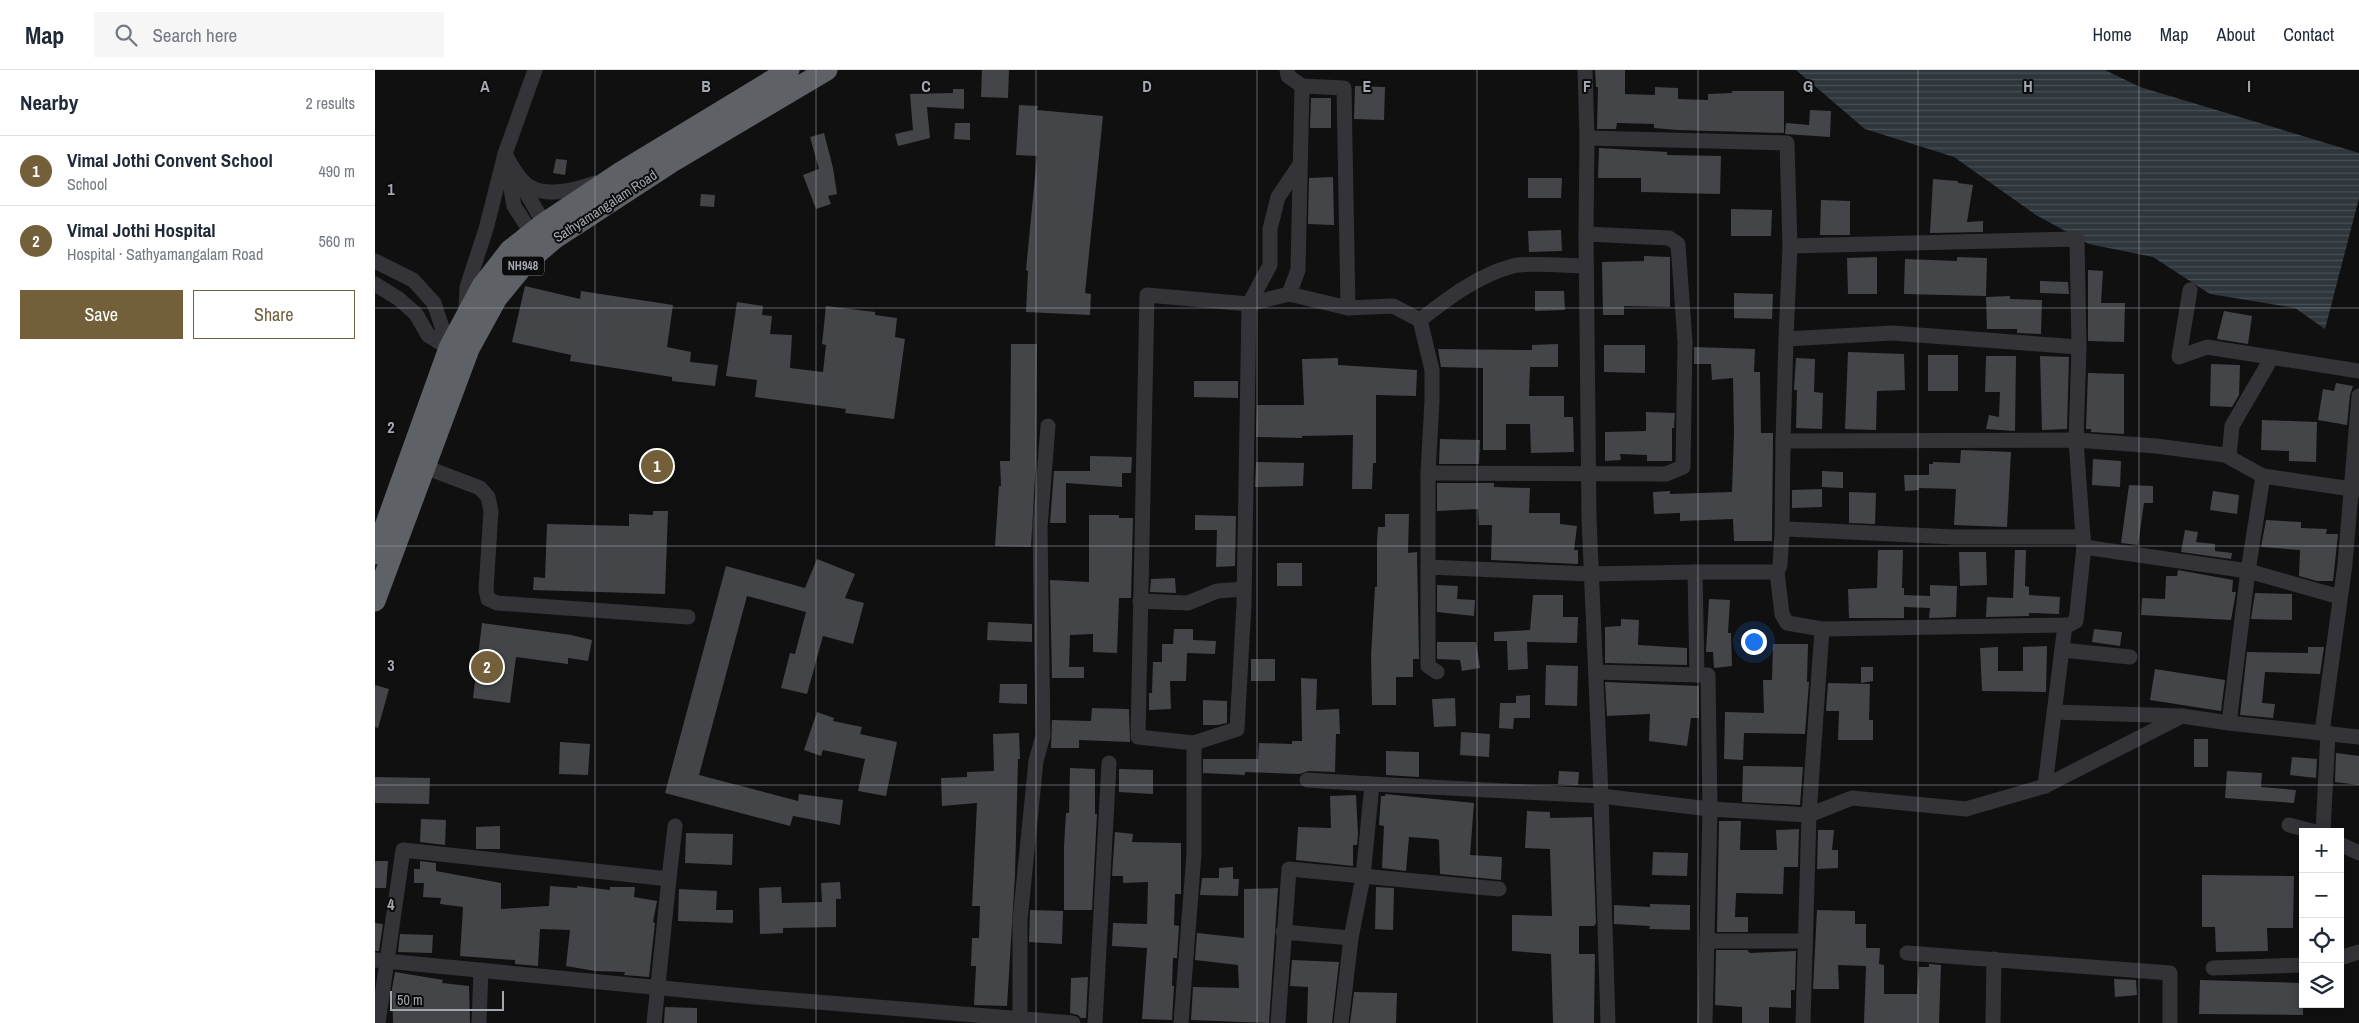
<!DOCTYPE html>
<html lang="en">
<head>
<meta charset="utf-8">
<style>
  body { margin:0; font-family:"Archivo Narrow",sans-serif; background:#f6f6f7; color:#1f2937 }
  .controls { position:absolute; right:15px; bottom:15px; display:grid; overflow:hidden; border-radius:0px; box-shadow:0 2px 12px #0003 }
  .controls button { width:45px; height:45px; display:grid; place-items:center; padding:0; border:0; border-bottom:1px solid #e0e1e3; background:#fff; color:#1f2937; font:25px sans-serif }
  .scale { position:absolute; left:15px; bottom:12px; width:114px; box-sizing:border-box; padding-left:5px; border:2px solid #a3a7b0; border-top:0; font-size:14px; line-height:18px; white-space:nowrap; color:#a3a7b0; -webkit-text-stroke:4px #0b0b0c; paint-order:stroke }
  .you { position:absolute; left:1378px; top:571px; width:18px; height:18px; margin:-12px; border:4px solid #fff; border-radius:50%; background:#1a73e8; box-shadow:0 0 0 8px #1a73e833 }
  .badge { display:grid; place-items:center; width:32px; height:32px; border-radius:50%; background:#73603b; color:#fff; font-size:16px; font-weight:700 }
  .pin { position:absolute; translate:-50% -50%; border:2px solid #fff; box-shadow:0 1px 5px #0006 }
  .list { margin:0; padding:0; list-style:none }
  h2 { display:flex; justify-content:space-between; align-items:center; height:65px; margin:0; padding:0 20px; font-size:21px }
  h2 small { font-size:16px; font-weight:400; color:#747a83 }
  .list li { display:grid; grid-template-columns:32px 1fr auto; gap:15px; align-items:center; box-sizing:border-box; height:70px; padding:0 20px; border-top:1px solid #e0e1e3 }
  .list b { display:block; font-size:19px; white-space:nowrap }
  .list p { margin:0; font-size:16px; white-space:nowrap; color:#747a83 }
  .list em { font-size:16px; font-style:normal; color:#747a83 }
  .actions { display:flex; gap:10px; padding:15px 20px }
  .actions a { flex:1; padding:11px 0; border:1px solid #73603b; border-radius:0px; text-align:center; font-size:18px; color:#73603b }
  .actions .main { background:#73603b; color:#fff }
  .icon { flex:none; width:28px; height:28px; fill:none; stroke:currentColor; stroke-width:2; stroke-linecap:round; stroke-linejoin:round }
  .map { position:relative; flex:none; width:1984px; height:953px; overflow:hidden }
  header { display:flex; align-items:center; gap:30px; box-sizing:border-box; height:70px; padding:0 25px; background:#fff; border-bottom:1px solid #e0e1e3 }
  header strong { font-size:24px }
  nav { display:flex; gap:28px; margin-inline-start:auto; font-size:18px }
  .search { width:350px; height:45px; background:#f6f6f7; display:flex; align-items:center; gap:12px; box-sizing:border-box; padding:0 18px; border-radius:0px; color:#747a83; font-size:19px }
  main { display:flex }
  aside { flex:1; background:#fff }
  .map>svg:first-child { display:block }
</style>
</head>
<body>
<header>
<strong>Map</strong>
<div class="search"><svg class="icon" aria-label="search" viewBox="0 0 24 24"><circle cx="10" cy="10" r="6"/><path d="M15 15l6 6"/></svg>Search here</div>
<nav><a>Home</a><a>Map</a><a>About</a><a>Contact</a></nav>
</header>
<main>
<aside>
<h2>Nearby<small>2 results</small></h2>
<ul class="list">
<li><span class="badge">1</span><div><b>Vimal Jothi Convent School</b><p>School</p></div><em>490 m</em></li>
<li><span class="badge">2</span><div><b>Vimal Jothi Hospital</b><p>Hospital · Sathyamangalam Road</p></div><em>560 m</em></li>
</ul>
<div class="actions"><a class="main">Save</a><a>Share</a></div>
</aside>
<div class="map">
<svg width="1984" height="953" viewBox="0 0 1984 953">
  <defs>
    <pattern id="water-rules" width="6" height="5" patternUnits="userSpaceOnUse" patternTransform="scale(1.25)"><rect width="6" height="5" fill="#2f373c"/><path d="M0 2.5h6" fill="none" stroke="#4a5156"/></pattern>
  </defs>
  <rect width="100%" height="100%" fill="#101011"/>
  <path fill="url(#water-rules)" d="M1421 0H1730L1765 17 1984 83V128L1950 259 1920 238 1835 224 1778 187 1714 174 1661 145 1579 87 1490 59Z"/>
  <g fill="#444549">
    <path d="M607 0H634L633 28 606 27Z"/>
    <path d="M1220 0H1250V24L1280 25V17L1303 18V29L1333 30V24L1357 23V21H1409V63L1303 60 1279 58V54L1242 53 1241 59H1222L1223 17H1221Z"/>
    <path d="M980 16 1010 17 1009 50 979 49Z"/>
    <path d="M578 19H589V39L552 37 555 68 523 76 520 64 538 60 535 24 578 23Z"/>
    <path d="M936 28H956V58H935Z"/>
    <path d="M644 35 663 36 662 40 728 46 710 223 716 224 715 245 651 242 653 201 651 200 662 86 641 85Z"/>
    <path d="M1435 40 1456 41 1455 67 1410 64 1411 53 1434 55Z"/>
    <path d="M580 53H595V70L579 69Z"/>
    <path d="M449 63 458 98 462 124 453 126 456 134 441 139 428 105 444 99 435 67Z"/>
    <path d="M1224 78 1292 82V85L1346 86 1345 124 1266 122V108H1223Z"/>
    <path d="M181 89 192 90 190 105 178 103Z"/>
    <path d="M958 107 959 155 933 154 934 108Z"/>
    <path d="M1153 108H1187L1186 128H1153Z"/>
    <path d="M1558 109 1583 111V113L1598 115 1592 152 1608 151V162L1555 163Z"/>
    <path d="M326 124 340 125 339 137 325 136Z"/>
    <path d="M1446 130 1475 131V165H1445Z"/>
    <path d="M1356 139 1397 140 1396 166H1356Z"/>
    <path d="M1186 160 1187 181 1154 182 1153 161Z"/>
    <path d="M1269 186 1295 187V237L1249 236V245H1228L1227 192 1269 191Z"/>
    <path d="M1502 187V224H1473L1472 188Z"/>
    <path d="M1582 187 1612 188 1611 226 1529 224 1530 189 1582 191Z"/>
    <path d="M1713 200 1728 201 1726 233H1750L1749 272 1713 271Z"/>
    <path d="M1665 211 1693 212 1694 224 1665 223Z"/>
    <path d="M150 216 205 229 206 221 298 235 292 277 316 282 315 292 343 295 340 316 297 311V307L195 291 196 285 137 272Z"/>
    <path d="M1160 221H1189L1190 240 1160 241Z"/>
    <path d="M1359 223 1398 224 1397 249 1359 248Z"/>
    <path d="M1635 226V229L1667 230 1666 264 1642 263V259H1612L1611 227Z"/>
    <path d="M362 232 388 236 387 245 397 246 395 264 417 265 415 298 448 302 451 275 447 274 451 236 500 242V245L522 248 520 267 530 269 519 349 470 343 471 339 380 327 382 310 351 306Z"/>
    <path d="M1849 241 1877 246 1873 274 1842 269Z"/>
    <path d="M636 274H662L661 391 656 477 620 476 624 416H626L625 391H635Z"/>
    <path d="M1183 274V297H1155L1154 326H1189V347H1198L1199 382 1156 383 1155 354H1131V380H1108V298L1066 297 1063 279 1157 280V275Z"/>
    <path d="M1229 275H1270V303L1229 302Z"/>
    <path d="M1319 277 1380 279 1379 302H1385L1386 363H1398L1397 471H1359L1358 449 1305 451V443L1279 444 1278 422 1295 421V424L1357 422 1359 362 1358 308 1337 310 1336 294H1319Z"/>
    <path d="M1473 282 1529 284 1530 320 1502 321 1501 360 1470 359Z"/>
    <rect x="1553" y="285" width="30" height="36"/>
    <path d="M1611 286H1641L1640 361 1611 359 1614 345 1624 347 1625 322H1610Z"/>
    <path d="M1665 286 1694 287 1692 359 1667 360Z"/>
    <path d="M963 288V295L1042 300 1041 326 1001 325V393H998L997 419H977L978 365 927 366V368L881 367 882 335H929L927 289Z"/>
    <path d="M1421 288 1440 289 1439 322 1448 323 1447 359 1421 358 1422 320H1419Z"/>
    <path d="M1836 294 1865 295 1864 325 1857 337 1835 336Z"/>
    <path d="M1713 303 1749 304V364L1716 362V359H1711Z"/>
    <path d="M819 311H863V328L819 327Z"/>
    <path d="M1961 313 1978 316 1975 325 1972 355 1943 350 1948 319 1959 321Z"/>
    <path d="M1271 342 1300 343 1299 358H1297V391H1272V385L1245 384 1246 390 1230 391V362L1271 361Z"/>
    <path d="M1887 350 1942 352 1941 392 1914 391V381L1886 380Z"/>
    <path d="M1065 369 1105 370 1104 394H1064Z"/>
    <path d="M1586 380 1636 382 1632 457 1579 455 1581 419 1544 418V420L1530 421 1529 405H1554V394H1558V392L1585 393Z"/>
    <path d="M715 386 757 387 756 403H747V417L691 413V453H675L679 401H715Z"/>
    <path d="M1718 389 1746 391 1745 417 1717 415Z"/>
    <path d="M881 392 929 393 928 416 880 417Z"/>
    <path d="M1447 401 1468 402V418L1447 417Z"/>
    <path d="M1062 413H1119V417L1155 418 1154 443H1185V454L1202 456 1199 480H1203V494L1116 490 1117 455H1104L1103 439 1062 441Z"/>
    <path d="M1754 415 1778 416V433H1769L1763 475 1746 473Z"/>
    <path d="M1447 419V437L1417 438V420Z"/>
    <path d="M1838 421 1864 425 1862 444 1835 440Z"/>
    <path d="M1474 422 1501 423 1500 454 1474 453Z"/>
    <path d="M278 441H293L290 524 158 520 159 507 170 508 172 454 254 456V444L278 445Z"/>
    <path d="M1010 444H1034L1033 483 1042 482 1044 589H1038V607H1021V635H997L996 586 1000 517H1002V471L1003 457H1010Z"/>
    <path d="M714 445H744V448H758L756 528H744L742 583 718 582V564L695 565 694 597H709V608H677L675 510 714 512Z"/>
    <path d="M820 445 861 446 860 496 841 497 842 460H820Z"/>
    <path d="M1891 450 1926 452V458L1952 459 1951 464H1963L1958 511H1942L1924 506 1925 480 1886 477Z"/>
    <path d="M1810 460 1823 462 1821 472 1840 474V481L1857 483 1856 489 1806 482Z"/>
    <path d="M1503 480H1528L1527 518H1529V525L1555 526V515L1582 516 1581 547 1554 548 1555 538 1529 537V548H1474L1473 519 1502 518Z"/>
    <path d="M1640 480H1651L1650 516 1654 517V525L1685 527 1684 544 1654 543V546L1611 547 1612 527 1638 528Z"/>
    <path d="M1584 482H1611L1612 515 1585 516Z"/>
    <path d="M442 489 480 504 470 528 489 533 478 574 448 566 432 624 406 618 415 583 420 584 431 542 372 526 324 705 423 731 424 724 468 730 465 755 418 746 415 756 290 723 351 496 430 518Z"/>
    <rect x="902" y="493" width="25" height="23"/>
    <path d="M1803 500 1858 510 1857 522H1861L1856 550 1766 545 1767 528 1790 529 1791 506H1802Z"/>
    <path d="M800 508 801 523 775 522 776 509Z"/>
    <path d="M1062 515 1083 516 1082 529 1100 530 1099 546 1062 542Z"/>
    <path d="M1880 523 1917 524V550L1876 549Z"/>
    <path d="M1158 525H1188V547H1203L1202 573 1152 572 1153 599 1133 600 1132 571H1119V562L1155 560Z"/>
    <path d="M1334 529 1355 530 1353 563H1356L1357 596 1339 598 1338 582H1331Z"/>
    <path d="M1246 549 1264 550 1263 575 1312 578V595L1230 593V557L1246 556Z"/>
    <path d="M613 552 657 554V572L612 570Z"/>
    <path d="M107 553 196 565 217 570 213 591 193 588V594L141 587 135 633 98 628Z"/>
    <path d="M799 559H818V570L841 571 840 584 812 583 811 611H795L796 639 774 640V623H777L778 592H787V574H798Z"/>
    <path d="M1719 559 1747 562 1745 576 1717 572Z"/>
    <path d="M1062 572H1101L1105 598 1087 601 1085 590 1062 589Z"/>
    <path d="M1398 574H1433L1432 612H1434L1430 664 1369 663 1368 690 1349 689 1350 642 1389 643 1388 610H1397Z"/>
    <path d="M1672 576 1671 622 1607 621 1605 578 1623 577V601H1648V577Z"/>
    <path d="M1933 577H1949L1945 604 1890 602 1887 633 1900 634 1898 648 1865 645 1872 582 1933 583Z"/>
    <rect x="876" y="589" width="24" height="22"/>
    <path d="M1171 595 1203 596 1202 636 1170 635Z"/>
    <path d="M1486 597H1498V611L1486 613Z"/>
    <path d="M1780 599 1850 610 1846 641 1775 630Z"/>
    <path d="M926 608 942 609 941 640 964 639 965 664H961L960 702 933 701 925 704 870 702V705L828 703V689H883L884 673 917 674V671H927Z"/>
    <path d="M1230 612 1324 616V648H1316L1312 676 1274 671 1275 644 1232 646Z"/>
    <path d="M1453 613 1495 614 1494 650H1498V670H1463L1464 641H1451Z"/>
    <path d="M625 614H652V634L624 633Z"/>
    <path d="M0 615 14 619 3 658 0 657Z"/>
    <path d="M1155 625V648H1139L1138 659 1124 658 1125 633H1141V626Z"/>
    <path d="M1080 628 1081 656 1059 657 1057 629Z"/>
    <path d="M828 630 852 631V653L843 655H828Z"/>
    <path d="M717 638 754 639 755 672 704 670V678H676L677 650 716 651Z"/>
    <path d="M442 642 459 648 458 651 487 657 485 664 522 672 511 726 483 721 490 689 448 680 446 686 429 680Z"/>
    <path d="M1086 662 1115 664 1114 687 1085 685Z"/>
    <path d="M644 663 645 689H643L640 805 632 936 599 935 601 896H596L597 868H604L605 836H597L602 733 567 736 566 708 592 707V702L619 701 618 664Z"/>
    <rect x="1819" y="669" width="14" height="28"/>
    <path d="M185 672 215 674 213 705 184 704Z"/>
    <path d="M1011 681 1044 682V707L1011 705Z"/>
    <path d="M1961 683 1984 686V715L1960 712Z"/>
    <path d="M1917 687 1942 689 1941 708 1915 705Z"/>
    <path d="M1368 696 1428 697 1425 735 1367 732Z"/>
    <path d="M695 698 720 699V744H722L717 840H689V776L691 743H694Z"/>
    <path d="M744 699 778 700V724L744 722Z"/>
    <path d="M1184 701 1204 702 1203 715 1183 714Z"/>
    <path d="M1852 701 1887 703 1886 717 1921 720 1919 733 1850 728Z"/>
    <path d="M0 707 55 708 54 734 0 733Z"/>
    <path d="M1010 724 1099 733 1095 785 1127 787 1126 810 1065 804 1064 770 1061 769 1034 767 1031 801 1007 798 1009 756 1004 755 1006 726H1010Z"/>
    <path d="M981 725 983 764 982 775H978V796L921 790 923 757 956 758 955 726Z"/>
    <path d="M1152 741 1175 742V748L1217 747 1221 853 1219 856H1204V884H1220L1219 953H1178L1176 884 1137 881V845L1177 846 1175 779 1150 778Z"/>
    <path d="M46 749 71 750 70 775 45 772Z"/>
    <path d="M1344 751H1366L1365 780H1402L1401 760 1424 759 1423 797H1409L1408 824 1361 823 1360 847H1373V862H1342Z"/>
    <path d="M125 756V779H101V757Z"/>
    <path d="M1443 760H1459L1457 780H1463V798L1442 799Z"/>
    <path d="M740 762 758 764 757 772 806 773V824H800L799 855 804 856 802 888H798L797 916H799L797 950 767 949 772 878 737 876 738 853 772 854 773 812 748 813V806H737Z"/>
    <path d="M311 763 358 764 357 795 310 793Z"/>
    <path d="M1278 782 1313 783 1312 806 1277 805Z"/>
    <path d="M0 791H13L11 818H0Z"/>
    <path d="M45 791 61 793V801L126 813V839L174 836 175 816 202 818V816L235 820V817H260L259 827 282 831 278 852 280 853 274 907 249 905 250 902 220 901 191 896 195 860 165 859 163 896 140 894V890L85 886 88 837 65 834 66 828 48 827 49 813H39V799H45Z"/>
    <path d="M858 797V809H864L863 826 825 825 827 808H844V798Z"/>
    <path d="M1827 805 1919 806 1918 858H1892L1893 881 1841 882 1840 857H1827Z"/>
    <path d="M465 812 466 829H461V857L408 858V863L385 864 384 818 406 817 407 833 447 832 446 813Z"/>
    <path d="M1001 817 1019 818 1018 860 1000 859Z"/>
    <path d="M903 818 894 953 816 950 818 917 864 918 863 895 820 890 822 863 869 868V819Z"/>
    <path d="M304 819 342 821 341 840H358V853L303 851Z"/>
    <path d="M1275 834 1315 835V860L1274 859 1275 856 1239 854V835L1275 837Z"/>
    <path d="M655 840 688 841 687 874 654 872Z"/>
    <path d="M1442 840 1480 841V854H1491V878H1505L1504 894 1509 895V924H1542L1544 897H1554V894L1566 895 1564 953H1489L1491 896 1463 895 1464 919H1438Z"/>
    <path d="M0 853 8 854 4 881H0Z"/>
    <path d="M25 864 58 865 57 883 23 882Z"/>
    <path d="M1341 880H1372L1375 883 1421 881 1420 920H1416V938L1394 937V953H1367V937L1340 935Z"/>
    <path d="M917 890 964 892 957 953H932L933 917 915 916Z"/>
    <path d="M20 902 68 910 67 913 94 916 95 953H18L17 919Z"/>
    <path d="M713 907 711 948H706L703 945 695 943 696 908Z"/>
    <path d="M1739 909 1761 910 1762 925 1740 927Z"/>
    <path d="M1825 910 1928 913V945L1824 944Z"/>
    <path d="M979 922 1022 923 1021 953H975Z"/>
    <path d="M290 937 322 938V953H289Z"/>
  </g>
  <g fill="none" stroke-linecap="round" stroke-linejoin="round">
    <g stroke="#343438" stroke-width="15">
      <path d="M912 0 913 6 927 16 969 18 973 238"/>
      <path d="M1210 0 1212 68 1211 164 1214 448 1226 726 1233 953"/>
      <path d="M1212 68 1412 73 1415 176 1411 269 1517 263 1704 277"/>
      <path d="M130 84C136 95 145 113 157 118 176 127 202 119 220 113"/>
      <path d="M131 90 139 136 161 170"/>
      <path d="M924 96 903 127 895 159V195L874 234 869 534 862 659 819 673 763 667 772 225 874 234 914 224 973 238 1018 236 1045 250 1057 300V331L1053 403V497"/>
      <path d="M142 112 152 124 174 162"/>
      <path d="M1415 176 1702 169 1704 277 1701 370 1781 376 1850 385 1888 406 1873 501 1854 653 1984 667"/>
      <path d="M0 191 38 210 59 233 74 278"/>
      <path d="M0 214 24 229 41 244 53 265 74 278"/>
      <path d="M1815 220 1804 287 1832 277 1984 301"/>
      <path d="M914 224 923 200 927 16"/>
      <path d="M91 240 92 217 111 159 130 84 160 0"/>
      <path d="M1045 250C1072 229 1103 205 1138 196 1153 192 1193 196 1211 196"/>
      <path d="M1408 371 1411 269"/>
      <path d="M1854 387 1857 356 1897 287"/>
      <path d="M50 397 105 418 113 427 116 441 111 520 113 529 122 533 313 547"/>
      <path d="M1053 403 1291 404 1308 397 1310 272 1303 174 1294 168 1211 164"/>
      <path d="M1888 406 1984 420"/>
      <path d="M1709 477 1873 501 1965 527"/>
      <path d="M1320 502H1402L1405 495 1407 463 1413 459 1579 467H1708L1701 370 1408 371 1407 463"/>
      <path d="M1402 502 1407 544 1412 553 1447 559 1694 555 1701 551 1709 477 1708 467"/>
      <path d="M765 531 813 533 842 521 869 519"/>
      <path d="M1447 559 1434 745 1477 728 1591 739 1670 716 1807 646"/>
      <path d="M1687 580 1755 587"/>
      <path d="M1062 602 1053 596V497L1215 504 1320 502 1322 605H1333L1335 739 1434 745 1428 953"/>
      <path d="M1221 602 1322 605"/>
      <path d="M1679 642 1807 646 1854 653"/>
      <path d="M1947 662 1970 494 1984 326"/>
      <path d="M932 710 997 714"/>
      <path d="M1670 716 1690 555"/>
      <path d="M1914 755 1941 762"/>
      <path d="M1948 762 1953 663"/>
      <path d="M1965 774 1984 783"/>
      <path d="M294 809 300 756"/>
      <path d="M908 862 976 868"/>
      <path d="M1332 871H1430"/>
      <path d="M1532 883 1795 903V953"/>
      <path d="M1965 888 1984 882"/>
      <path d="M0 890 380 927 698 953"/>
      <path d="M1838 898 1928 895"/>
      <path d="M645 949V850L661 691 668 666 665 457 673 356"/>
      <path d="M3 953 28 780 294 809 279 953"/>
      <path d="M104 953 106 900"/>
      <path d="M720 953 734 693"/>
      <path d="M806 953 819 784V673"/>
      <path d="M903 953 914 799 1124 819"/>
      <path d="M966 953 976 868 988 807 997 714 1226 726 1335 739 1330 953"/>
      <path d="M1618 953 1619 889"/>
    </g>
    <g stroke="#5e6166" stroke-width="21">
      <path d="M0 484 74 278 107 216 135 180 168 154 246 102 414 0"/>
      <path d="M0 531 94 279 122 228 149 195 179 169 297 92 452 0"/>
    </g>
  </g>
  <path fill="none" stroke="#a3a7b0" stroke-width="1" stroke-opacity="0.55" d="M220 0V953M441 0V953M661 0V953M882 0V953M1102 0V953M1323 0V953M1543 0V953M1764 0V953M0 238H1984M0 476H1984M0 715H1984"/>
  <g text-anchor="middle" stroke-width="4" stroke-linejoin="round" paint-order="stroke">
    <rect fill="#0b0b0c" stroke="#75787f" stroke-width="1" x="127" y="186.5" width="42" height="19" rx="4"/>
    <g font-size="12" font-weight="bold" fill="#a3a7b0">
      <text x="148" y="200">NH948</text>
    </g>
    <g font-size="14" fill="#a3a7b0" stroke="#0b0b0c">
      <text transform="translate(230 136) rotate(-33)" y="5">Sathyamangalam Road</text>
    </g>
  </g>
  <g font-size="16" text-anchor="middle" font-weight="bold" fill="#a3a7b0" stroke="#0b0b0c" stroke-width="4" stroke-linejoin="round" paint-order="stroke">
    <text x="110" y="22">A</text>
    <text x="331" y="22">B</text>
    <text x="551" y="22">C</text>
    <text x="772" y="22">D</text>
    <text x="992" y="22">E</text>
    <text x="1212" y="22">F</text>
    <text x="1433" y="22">G</text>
    <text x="1653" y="22">H</text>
    <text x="1874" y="22">I</text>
    <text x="16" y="125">1</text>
    <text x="16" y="363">2</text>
    <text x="16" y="601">3</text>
    <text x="16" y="840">4</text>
  </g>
</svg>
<div class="controls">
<button>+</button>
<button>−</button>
<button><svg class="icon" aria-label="locate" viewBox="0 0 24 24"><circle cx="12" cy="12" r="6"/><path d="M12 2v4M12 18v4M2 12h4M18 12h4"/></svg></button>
<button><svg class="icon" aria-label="layers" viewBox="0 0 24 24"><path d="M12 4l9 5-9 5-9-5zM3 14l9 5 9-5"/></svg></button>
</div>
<div class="scale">50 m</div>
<div class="you"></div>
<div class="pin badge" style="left:282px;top:396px">1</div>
<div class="pin badge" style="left:112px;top:597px">2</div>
</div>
</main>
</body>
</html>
